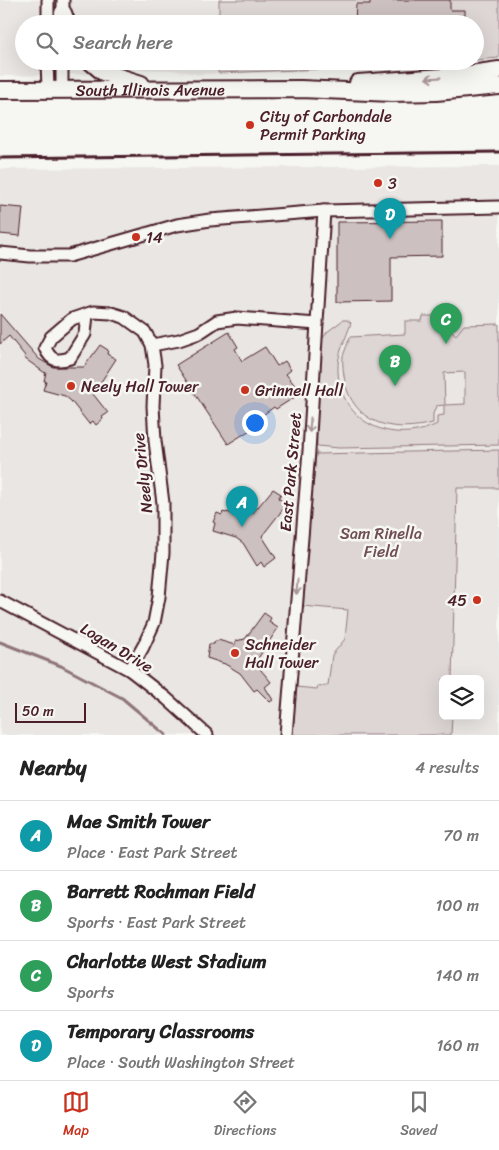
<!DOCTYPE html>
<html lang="en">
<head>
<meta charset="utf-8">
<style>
  body { margin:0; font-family:Sriracha,sans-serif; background:#f6f6f6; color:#222 }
  .controls { position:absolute; right:15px; bottom:15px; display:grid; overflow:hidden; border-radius:8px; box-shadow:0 5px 20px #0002 }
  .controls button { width:45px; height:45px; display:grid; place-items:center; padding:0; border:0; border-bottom:1px solid #e0e0e0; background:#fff; color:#222; font:25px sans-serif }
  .scale { position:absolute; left:15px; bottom:12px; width:71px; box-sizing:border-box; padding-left:5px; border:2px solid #4a1f2b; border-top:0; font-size:14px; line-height:18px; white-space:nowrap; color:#4a1f2b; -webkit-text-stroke:4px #f6f6f2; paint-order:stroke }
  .you { position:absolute; left:254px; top:422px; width:18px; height:18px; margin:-12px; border:4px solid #fff; border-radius:50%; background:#1a73e8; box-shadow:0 0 0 8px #1a73e833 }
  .badge { display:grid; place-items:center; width:32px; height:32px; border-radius:50%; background:#c8321e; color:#fff; font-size:16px; font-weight:700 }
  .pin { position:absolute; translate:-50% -41px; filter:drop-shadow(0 1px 2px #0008) }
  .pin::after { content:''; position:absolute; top:26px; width:18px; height:15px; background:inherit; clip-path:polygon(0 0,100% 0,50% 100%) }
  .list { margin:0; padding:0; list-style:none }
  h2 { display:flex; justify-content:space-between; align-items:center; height:65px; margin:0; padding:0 20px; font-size:21px }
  h2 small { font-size:16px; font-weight:400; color:#767676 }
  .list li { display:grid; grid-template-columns:32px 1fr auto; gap:15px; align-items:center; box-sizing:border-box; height:70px; padding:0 20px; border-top:1px solid #e0e0e0 }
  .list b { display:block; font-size:19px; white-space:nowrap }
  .list p { margin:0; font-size:16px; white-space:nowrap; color:#767676 }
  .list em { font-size:16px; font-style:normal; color:#767676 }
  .icon { flex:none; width:28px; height:28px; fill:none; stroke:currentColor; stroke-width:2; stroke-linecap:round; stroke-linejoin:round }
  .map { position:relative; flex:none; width:499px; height:735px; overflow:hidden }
  .search { position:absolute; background:#fff; box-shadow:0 5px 20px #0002; left:15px; right:15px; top:15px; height:55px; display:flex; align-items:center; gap:12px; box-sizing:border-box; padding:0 18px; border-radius:28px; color:#767676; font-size:19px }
  .sheet { height:345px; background:#fff }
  nav { display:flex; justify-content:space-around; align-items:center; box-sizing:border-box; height:70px; border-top:1px solid #e0e0e0; background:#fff; font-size:14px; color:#767676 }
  nav a { display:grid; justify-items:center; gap:2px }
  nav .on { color:#c8321e }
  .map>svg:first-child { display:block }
</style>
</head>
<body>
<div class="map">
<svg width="499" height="735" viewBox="0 0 499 735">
  <rect width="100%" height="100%" fill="#f6f6f2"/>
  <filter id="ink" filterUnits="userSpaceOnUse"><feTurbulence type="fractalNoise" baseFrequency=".02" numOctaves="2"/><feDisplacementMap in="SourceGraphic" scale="10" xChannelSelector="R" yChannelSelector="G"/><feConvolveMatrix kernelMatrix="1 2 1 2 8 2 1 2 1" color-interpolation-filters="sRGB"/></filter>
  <g filter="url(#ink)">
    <g fill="#e9e6e3" fill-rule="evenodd">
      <path d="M0 0H499V58L475 60V24H24V61H459L402 66 276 72 198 74 172 70 111 69 92 74 0 76Z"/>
      <path d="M499 166V735H0V169ZM443 679H480V716H443Z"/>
    </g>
    <g fill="#ddd6d5" stroke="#947a80" fill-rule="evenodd">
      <path d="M219 0H499V58L475 60V24H219Z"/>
      <path d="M219 61H459L402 66 218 73Z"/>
      <path d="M423 316H437L456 335 464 325 499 324V445L339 448 317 446 316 414 320 343 327 332 343 320H347L351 323C346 339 337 353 338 371 340 423 393 446 437 424V416L444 415V405L436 406 433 414V423C396 432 359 427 346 387 344 377 342 365 343 356 345 350 348 343 350 337L405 334V321H422ZM465 372V404L445 405 444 373Z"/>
      <path d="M499 450V488H457L452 679H443V716H452L451 735H293L296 687 317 689 318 686 328 685 332 655 345 639 348 610 302 606 316 454Z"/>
    </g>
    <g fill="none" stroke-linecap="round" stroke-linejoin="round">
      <path stroke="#8e747a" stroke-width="3" d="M0 642 61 666 122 698 166 735"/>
    </g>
    <g fill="#ccc1c0" stroke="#4a1f2b">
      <path d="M370 0H450V10H465V23L355 24 356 4H370Z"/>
      <path d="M0 206 23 208 20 236 0 234Z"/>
      <path d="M442 221V256L391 257V301L337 302V222Z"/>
      <path d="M0 314 39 359 53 367H84L100 345 108 350 107 354 116 359 93 394 108 413 102 417 103 419 96 425 93 421 89 424 71 401 65 396 43 390 46 381H44L46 372 45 373 24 358 25 356 9 336 0 344Z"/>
      <path d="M229 332 238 347 235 349 242 361 265 347 277 366 285 361 291 370 286 374 297 388 295 397 276 409 274 407 260 417 263 422 228 444 176 365Z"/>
      <path d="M273 489 281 494 278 498 287 504 262 536 276 558 264 567 261 562 257 566 243 543 236 538 213 531 215 523 213 522 217 513 222 515 223 512 226 513 227 512 243 518V513H253Z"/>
      <path d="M264 613 271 618 269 622 278 628 255 663 271 682 265 687 273 700 270 702 257 689 254 691 240 673 225 664 207 658 209 644H214L215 641H218V640L235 645V641L245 639Z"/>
    </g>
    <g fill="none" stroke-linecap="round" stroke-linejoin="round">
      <g stroke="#4a1f2b" stroke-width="15">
        <g id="minor">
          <path d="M63 0V20"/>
          <path d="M48 24V0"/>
          <path d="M47 61 48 89"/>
          <path d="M62 89V61"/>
          <path d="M0 253 30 256H69L177 225 210 220 324 211 499 207"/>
          <path d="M87 315 85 334 70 358C57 362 51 361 45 348L51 337 72 319 93 312 111 313 124 317 145 332 152 345 155 365 153 406 155 441 163 503V553L159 597 154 623 143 647 130 670"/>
          <path d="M152 345 179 340 199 333 217 321 237 318 317 324"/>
          <path d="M0 601 130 670 166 698 207 735"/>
          <path d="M286 735 309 451 324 211"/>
        </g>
      </g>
      <g stroke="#4a1f2b" stroke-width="20">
        <g id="highway">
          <path d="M63 13 67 24"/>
          <path d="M90 61 103 72 141 84"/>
          <path d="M358 83 456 76 499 70"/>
          <path id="s1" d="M0 90 301 89 392 93 436 92 499 86"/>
        </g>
      </g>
      <use href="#minor" stroke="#f6f6f2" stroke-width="11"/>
      <use href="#highway" stroke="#f6f6f2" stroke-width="16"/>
      <path stroke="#4a1f2b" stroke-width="3" d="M0 158 499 152"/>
    </g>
    <defs><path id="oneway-shaft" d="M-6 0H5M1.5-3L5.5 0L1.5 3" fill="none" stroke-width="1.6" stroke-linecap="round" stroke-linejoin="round" transform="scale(1.25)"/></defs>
    <g stroke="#a99598">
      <use href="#oneway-shaft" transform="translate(433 78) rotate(176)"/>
      <use href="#oneway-shaft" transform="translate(310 425) rotate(94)"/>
      <use href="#oneway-shaft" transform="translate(297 587) rotate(94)"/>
    </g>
  </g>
  <g fill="#c8321e" stroke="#f6f6f2" stroke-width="2">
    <circle cx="250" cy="125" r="5"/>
    <circle cx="378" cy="183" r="5"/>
    <circle cx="136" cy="237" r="5"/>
    <circle cx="71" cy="386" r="5"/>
    <circle cx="245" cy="390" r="5"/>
    <circle cx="477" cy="600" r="5"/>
    <circle cx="235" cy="653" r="5"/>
  </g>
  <g text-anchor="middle" stroke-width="5" stroke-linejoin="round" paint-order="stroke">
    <g font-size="16" fill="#4a1f2b" stroke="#f6f6f2">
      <text dy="6" stroke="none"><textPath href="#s1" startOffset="150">South Illinois Avenue</textPath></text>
      <text transform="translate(290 472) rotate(-85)" y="6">East Park Street</text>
      <text transform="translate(142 473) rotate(-96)" y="6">Neely Drive</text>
      <text transform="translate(117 647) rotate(31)" y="6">Logan Drive</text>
    </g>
    <g font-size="16" fill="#4a1f2b" stroke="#f6f6f2" text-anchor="start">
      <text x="260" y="122">City of Carbondale<tspan x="260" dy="18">Permit Parking</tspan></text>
      <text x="388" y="189">3</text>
      <text x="146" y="243">14</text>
      <text x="81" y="392">Neely Hall Tower</text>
      <text x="255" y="396">Grinnell Hall</text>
      <text x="467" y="606" text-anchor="end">45</text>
      <text x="245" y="650">Schneider<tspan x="245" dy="18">Hall Tower</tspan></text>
    </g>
    <g font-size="16" fill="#6f4d56" stroke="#f6f6f2">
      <text x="381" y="539">Sam Rinella<tspan x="381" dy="18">Field</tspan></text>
    </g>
  </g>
</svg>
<div class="controls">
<button><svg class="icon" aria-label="layers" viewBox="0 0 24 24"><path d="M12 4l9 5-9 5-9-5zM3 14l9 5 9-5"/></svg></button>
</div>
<div class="scale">50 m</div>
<div class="you"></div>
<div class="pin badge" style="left:242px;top:527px;background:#0f9aa8">A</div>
<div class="pin badge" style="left:395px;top:386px;background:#2e9e5b">B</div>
<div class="pin badge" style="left:446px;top:344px;background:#2e9e5b">C</div>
<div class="pin badge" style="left:390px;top:239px;background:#0f9aa8">D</div>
<div class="search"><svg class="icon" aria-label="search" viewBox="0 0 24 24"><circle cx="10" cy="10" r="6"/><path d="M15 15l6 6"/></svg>Search here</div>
</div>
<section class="sheet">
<h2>Nearby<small>4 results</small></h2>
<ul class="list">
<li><span class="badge" style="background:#0f9aa8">A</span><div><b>Mae Smith Tower</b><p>Place · East Park Street</p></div><em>70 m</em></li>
<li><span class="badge" style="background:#2e9e5b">B</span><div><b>Barrett Rochman Field</b><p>Sports · East Park Street</p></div><em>100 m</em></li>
<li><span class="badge" style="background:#2e9e5b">C</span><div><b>Charlotte West Stadium</b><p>Sports</p></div><em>140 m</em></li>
<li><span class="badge" style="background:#0f9aa8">D</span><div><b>Temporary Classrooms</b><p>Place · South Washington Street</p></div><em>160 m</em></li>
</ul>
</section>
<nav>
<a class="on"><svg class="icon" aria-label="map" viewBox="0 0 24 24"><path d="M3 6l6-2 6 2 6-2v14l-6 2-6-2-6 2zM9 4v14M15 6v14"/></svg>Map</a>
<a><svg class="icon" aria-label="directions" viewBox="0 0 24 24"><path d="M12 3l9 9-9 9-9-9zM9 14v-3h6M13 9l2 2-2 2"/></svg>Directions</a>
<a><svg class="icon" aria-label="saved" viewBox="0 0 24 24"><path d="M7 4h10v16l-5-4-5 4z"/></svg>Saved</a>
</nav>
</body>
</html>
